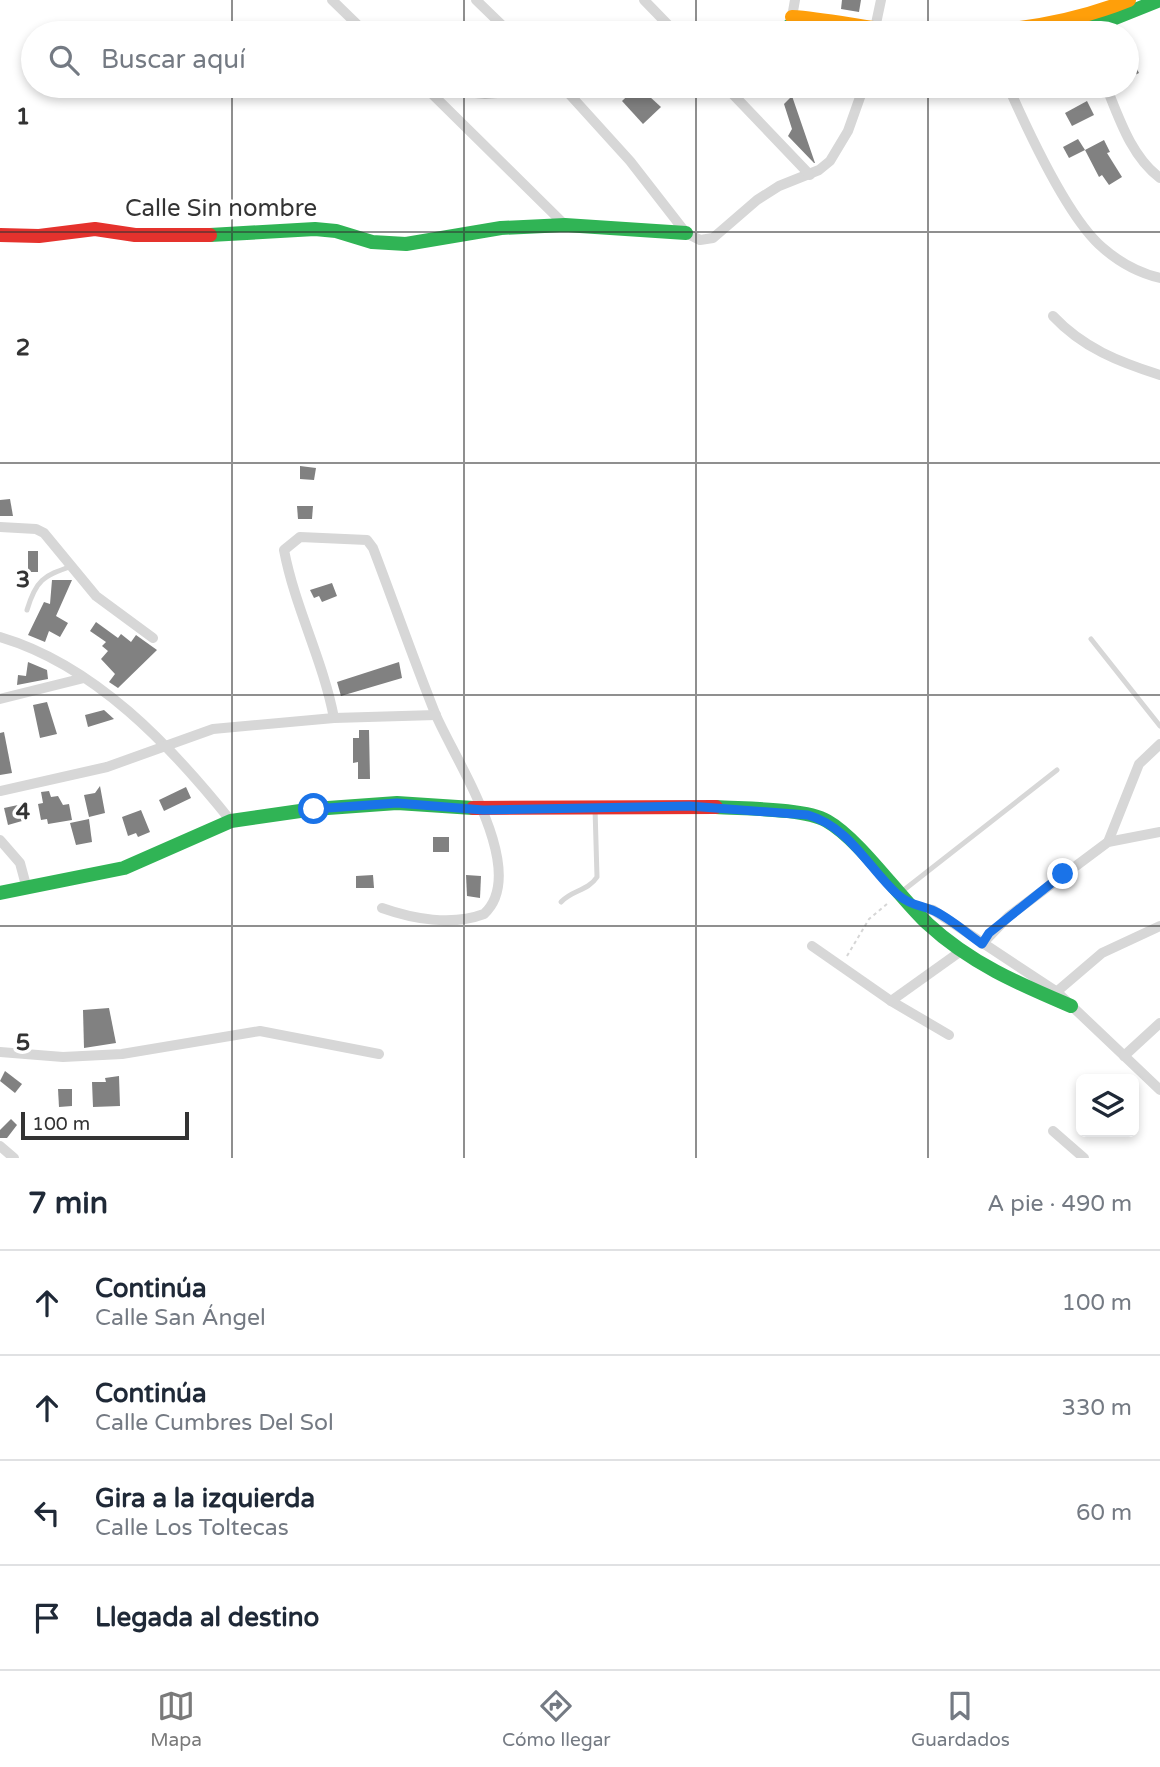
<!DOCTYPE html>
<html lang="es">
<head>
<meta charset="utf-8">
<style>
  body { margin:0; font-family:"Varela Round",sans-serif; background:#f6f6f7; color:#1f2937 }
  .controls { position:absolute; right:21px; bottom:21px; display:grid; overflow:hidden; border-radius:10px; box-shadow:0 4px 10px #0003 }
  .controls button { width:63px; height:63px; display:grid; place-items:center; padding:0; border:0; border-bottom:2px solid #e0e1e3; background:#fff; color:#1f2937; font:35px sans-serif }
  .scale { position:absolute; left:21px; bottom:18px; width:168px; box-sizing:border-box; padding-left:7px; border:4px solid #333; border-top:0; font-size:19px; line-height:24px; white-space:nowrap; color:#333; -webkit-text-stroke:5px #fff; paint-order:stroke }
  .stop { position:absolute; width:21px; height:21px; margin:-16px; border:5px solid #1a73e8; border-radius:50%; background:#fff }
  .stop.end { background:#1a73e8; border-color:#fff; box-shadow:0 2px 7px #0008 }
  .list { margin:0; padding:0; list-style:none }
  h2 { display:flex; justify-content:space-between; align-items:center; height:91px; margin:0; padding:0 28px; font-size:30px }
  h2 small { font-size:23px; font-weight:400; color:#747a83 }
  .list li { display:grid; grid-template-columns:46px 1fr auto; gap:21px; align-items:center; box-sizing:border-box; height:105px; padding:0 28px; border-top:2px solid #e0e1e3 }
  .list b { display:block; font-size:26px; white-space:nowrap }
  .list p { margin:0; font-size:23px; white-space:nowrap; color:#747a83 }
  .list em { font-size:23px; font-style:normal; color:#747a83 }
  .icon { flex:none; width:38px; height:38px; fill:none; stroke:currentColor; stroke-width:2; stroke-linecap:round; stroke-linejoin:round }
  .map { position:relative; flex:none; width:1160px; height:1158px; overflow:hidden }
  .search { position:absolute; background:#fff; box-shadow:0 4px 10px #0003; left:21px; right:21px; top:21px; height:77px; display:flex; align-items:center; gap:18px; box-sizing:border-box; padding:0 24px; border-radius:38px; color:#747a83; font-size:26px }
  .sheet { height:511px; background:#fff }
  nav { display:flex; justify-content:space-around; align-items:center; box-sizing:border-box; height:98px; border-top:2px solid #e0e1e3; background:#fff; font-size:19px; color:#747a83 }
  nav a { display:grid; justify-items:center; gap:4px }
  nav .on { color:#7a7a7a }
  .map>svg:first-child { display:block }
</style>
</head>
<body>
<div class="map">
<svg width="1160" height="1158" viewBox="0 0 1160 1158">
  <rect width="100%" height="100%" fill="#fff"/>
  <g fill="#818181">
    <path d="M842 0H861L859 12 841 9Z"/>
    <path d="M1127 50 1139 73 1127 79Z"/>
    <path d="M638 86 661 107 643 124 622 101Z"/>
    <path d="M792 96 815 163H814L788 136 792 129 784 104Z"/>
    <path d="M1087 101 1094 115 1072 126 1065 113Z"/>
    <path d="M1078 139 1085 150 1069 158 1063 147Z"/>
    <path d="M1104 140 1110 152 1107 153 1122 177 1109 185 1102 175 1099 177 1085 150Z"/>
    <path d="M300 466 316 468 314 480 300 479Z"/>
    <path d="M10 499 13 516H0V500Z"/>
    <path d="M297 506H313L312 519H298Z"/>
    <rect x="28" y="551" width="10" height="21"/>
    <path d="M52 580H72L56 616 68 623 60 637 49 631 45 642 28 635 44 602 50 604Z"/>
    <path d="M332 583 337 596 322 602 319 596 314 598 310 590Z"/>
    <path d="M96 622 118 638 121 634 131 642 136 635 157 650 118 688 109 682 115 674 101 659 108 651 102 646 106 642 90 631Z"/>
    <path d="M28 662 47 670 48 679 17 685 18 675 26 676Z"/>
    <path d="M399 662 402 678 341 696 337 682Z"/>
    <path d="M47 702 57 734 40 738 33 705Z"/>
    <path d="M104 710 114 719 88 727 85 715Z"/>
    <path d="M359 730H369L370 779H358V762L353 763V738H359Z"/>
    <path d="M4 732 12 773 0 775V733Z"/>
    <path d="M100 786 105 813 89 817 84 795 95 793Z"/>
    <path d="M186 787 191 798 164 811 159 800Z"/>
    <path d="M49 791 51 797 58 796 63 805 69 804 72 820 48 824 47 819 41 820 38 804 43 803 41 792Z"/>
    <path d="M18 805 22 821 8 825 4 808Z"/>
    <path d="M141 810 150 832 138 837 136 833 128 836 122 817Z"/>
    <path d="M89 819 92 842 76 845 70 823Z"/>
    <rect x="433" y="837" width="16" height="15"/>
    <path d="M373 875 374 888H356V876Z"/>
    <path d="M466 875 481 876 480 898 467 896Z"/>
    <path d="M109 1008 116 1043 84 1048 83 1010Z"/>
    <path d="M5 1071 22 1084 15 1093 0 1081Z"/>
    <path d="M119 1076 120 1106 93 1107 92 1082H106L105 1078Z"/>
    <path d="M58 1089H72V1106L59 1107Z"/>
    <path d="M11 1119 17 1125 7 1138H0V1130Z"/>
  </g>
  <g fill="none" stroke-linecap="round" stroke-linejoin="round">
    <path stroke="#d6d6d6" stroke-width="2" stroke-dasharray="3.5 3.5" stroke-linecap="butt" d="M847 956 869 919 888 903"/>
    <g stroke="#d7d7d7" stroke-width="5">
      <path d="M27 610C36 580 43 576 72 566"/>
      <path d="M1091 639 1160 726"/>
      <path d="M900 893 1057 770"/>
      <path d="M561 902C572 890 588 891 597 877L595 808"/>
    </g>
    <g stroke="#d7d7d7" stroke-width="10">
      <path d="M332 0 366 33"/>
      <path d="M476 0 510 33"/>
      <path d="M644 0 676 33"/>
      <path d="M792 17 795 0"/>
      <path d="M874 33 881 0"/>
      <path d="M424 86 565 225"/>
      <path d="M562 86 630 161 686 233 700 240 713 238 757 200 779 186 819 170 830 161 848 131 864 86"/>
      <path d="M725 86 810 175"/>
      <path d="M1008 86C1027 129 1068 219 1103 248 1119 262 1139 273 1160 278"/>
      <path d="M1106 86C1119 118 1131 156 1160 178"/>
      <path d="M426 88 485 94 532 90 569 93"/>
      <path d="M1053 316C1083 348 1119 362 1160 375"/>
      <path d="M0 527 36 529 44 533 96 596 153 638"/>
      <path d="M0 637C95 665 171 746 231 821"/>
      <path d="M0 699 84 678"/>
      <path d="M334 718C323 660 295 608 284 550L300 537 367 540 373 548C394 603 413 658 435 713 453 757 531 871 484 914 452 926 413 919 382 908"/>
      <path d="M0 791 107 767 213 729 334 718 436 715"/>
      <path d="M0 840 20 863 27 889"/>
      <path d="M1108 842 1139 764 1160 744"/>
      <path d="M913 906 933 910 1057 992 1160 1090"/>
      <path d="M982 944 1009 916 1108 842 1160 832"/>
      <path d="M812 946 891 1001 949 1035"/>
      <path d="M1054 994 1102 953 1160 926"/>
      <path d="M891 1001 961 951"/>
      <path d="M0 1052 63 1057 122 1054 260 1031 379 1054"/>
      <path d="M1124 1056 1160 1023"/>
      <path d="M1053 1131 1084 1158"/>
      <path d="M0 1146 14 1158"/>
    </g>
    <g stroke="#30b455" stroke-width="14">
      <path d="M789 26 845 33"/>
      <path d="M1062 33 1100 24 1160 0"/>
      <path d="M210 235 315 229 336 231 372 242 406 244 501 228 565 225 686 233"/>
      <path d="M716 807C743 809 805 808 827 821 859 839 899 897 928 924 970 963 1019 984 1071 1006"/>
      <path d="M0 893 124 868 231 821 314 809 397 803 473 808"/>
    </g>
    <path stroke="#ff9f0a" stroke-width="14" d="M792 17C828 19 862 28 898 31 975 37 1057 29 1129 0"/>
    <g stroke="#e5322d" stroke-width="14">
      <path d="M0 235 39 236 95 229 135 235H210"/>
      <path d="M473 808 716 807"/>
    </g>
  </g>
  <g fill="none" stroke-linecap="round" stroke-linejoin="round">
    <path stroke="#1a73e8" stroke-width="9" d="M314 809 397 803 483 810 689 806 808 815C849 827 868 867 897 894 908 904 919 905 932 910 949 917 966 933 982 944L989 933 1063 874"/>
  </g>
  <path fill="none" stroke="#333" stroke-width="2" stroke-opacity="0.55" d="M232 0V33M464 0V33M696 0V33M928 0V33M232 86V1158M464 86V1158M696 86V1158M928 86V1158M0 232H1160M0 463H1160M0 695H1160M0 926H1160"/>
  <g text-anchor="middle" stroke-width="7" stroke-linejoin="round" paint-order="stroke">
    <g font-size="24" fill="#333" stroke="#fff">
      <text x="221" y="216">Calle Sin nombre</text>
    </g>
  </g>
  <g font-size="23" text-anchor="middle" font-weight="bold" fill="#333" stroke="#fff" stroke-width="7" stroke-linejoin="round" paint-order="stroke">
    <text x="23" y="124">1</text>
    <text x="23" y="355">2</text>
    <text x="23" y="587">3</text>
    <text x="23" y="819">4</text>
    <text x="23" y="1050">5</text>
  </g>
</svg>
<div class="controls">
<button><svg class="icon" aria-label="layers" viewBox="0 0 24 24"><path d="M12 4l9 5-9 5-9-5zM3 14l9 5 9-5"/></svg></button>
</div>
<div class="scale">100 m</div>
<div class="stop" style="left:314px;top:809px"></div>
<div class="stop end" style="left:1063px;top:874px"></div>
<div class="search"><svg class="icon" aria-label="search" viewBox="0 0 24 24"><circle cx="10" cy="10" r="6"/><path d="M15 15l6 6"/></svg>Buscar aquí</div>
</div>
<section class="sheet">
<h2>7 min<small>A pie · 490 m</small></h2>
<ul class="list">
<li><svg class="icon" aria-label="ahead" viewBox="0 0 24 24"><path d="M12 20V5M6 11l6-6 6 6"/></svg><div><b>Continúa</b><p>Calle San Ángel</p></div><em>100 m</em></li>
<li><svg class="icon" aria-label="ahead" viewBox="0 0 24 24"><path d="M12 20V5M6 11l6-6 6 6"/></svg><div><b>Continúa</b><p>Calle Cumbres Del Sol</p></div><em>330 m</em></li>
<li><svg class="icon" aria-label="left" viewBox="0 0 24 24"><path d="M17 20v-9H6M10 6l-5 5 5 5"/></svg><div><b>Gira a la izquierda</b><p>Calle Los Toltecas</p></div><em>60 m</em></li>
<li><svg class="icon" aria-label="arrive" viewBox="0 0 24 24"><path d="M6 21V4h12l-3 4 3 4H6"/></svg><div><b>Llegada al destino</b></div></li>
</ul>
</section>
<nav>
<a class="on"><svg class="icon" aria-label="map" viewBox="0 0 24 24"><path d="M3 6l6-2 6 2 6-2v14l-6 2-6-2-6 2zM9 4v14M15 6v14"/></svg>Mapa</a>
<a><svg class="icon" aria-label="directions" viewBox="0 0 24 24"><path d="M12 3l9 9-9 9-9-9zM9 14v-3h6M13 9l2 2-2 2"/></svg>Cómo llegar</a>
<a><svg class="icon" aria-label="saved" viewBox="0 0 24 24"><path d="M7 4h10v16l-5-4-5 4z"/></svg>Guardados</a>
</nav>
</body>
</html>
